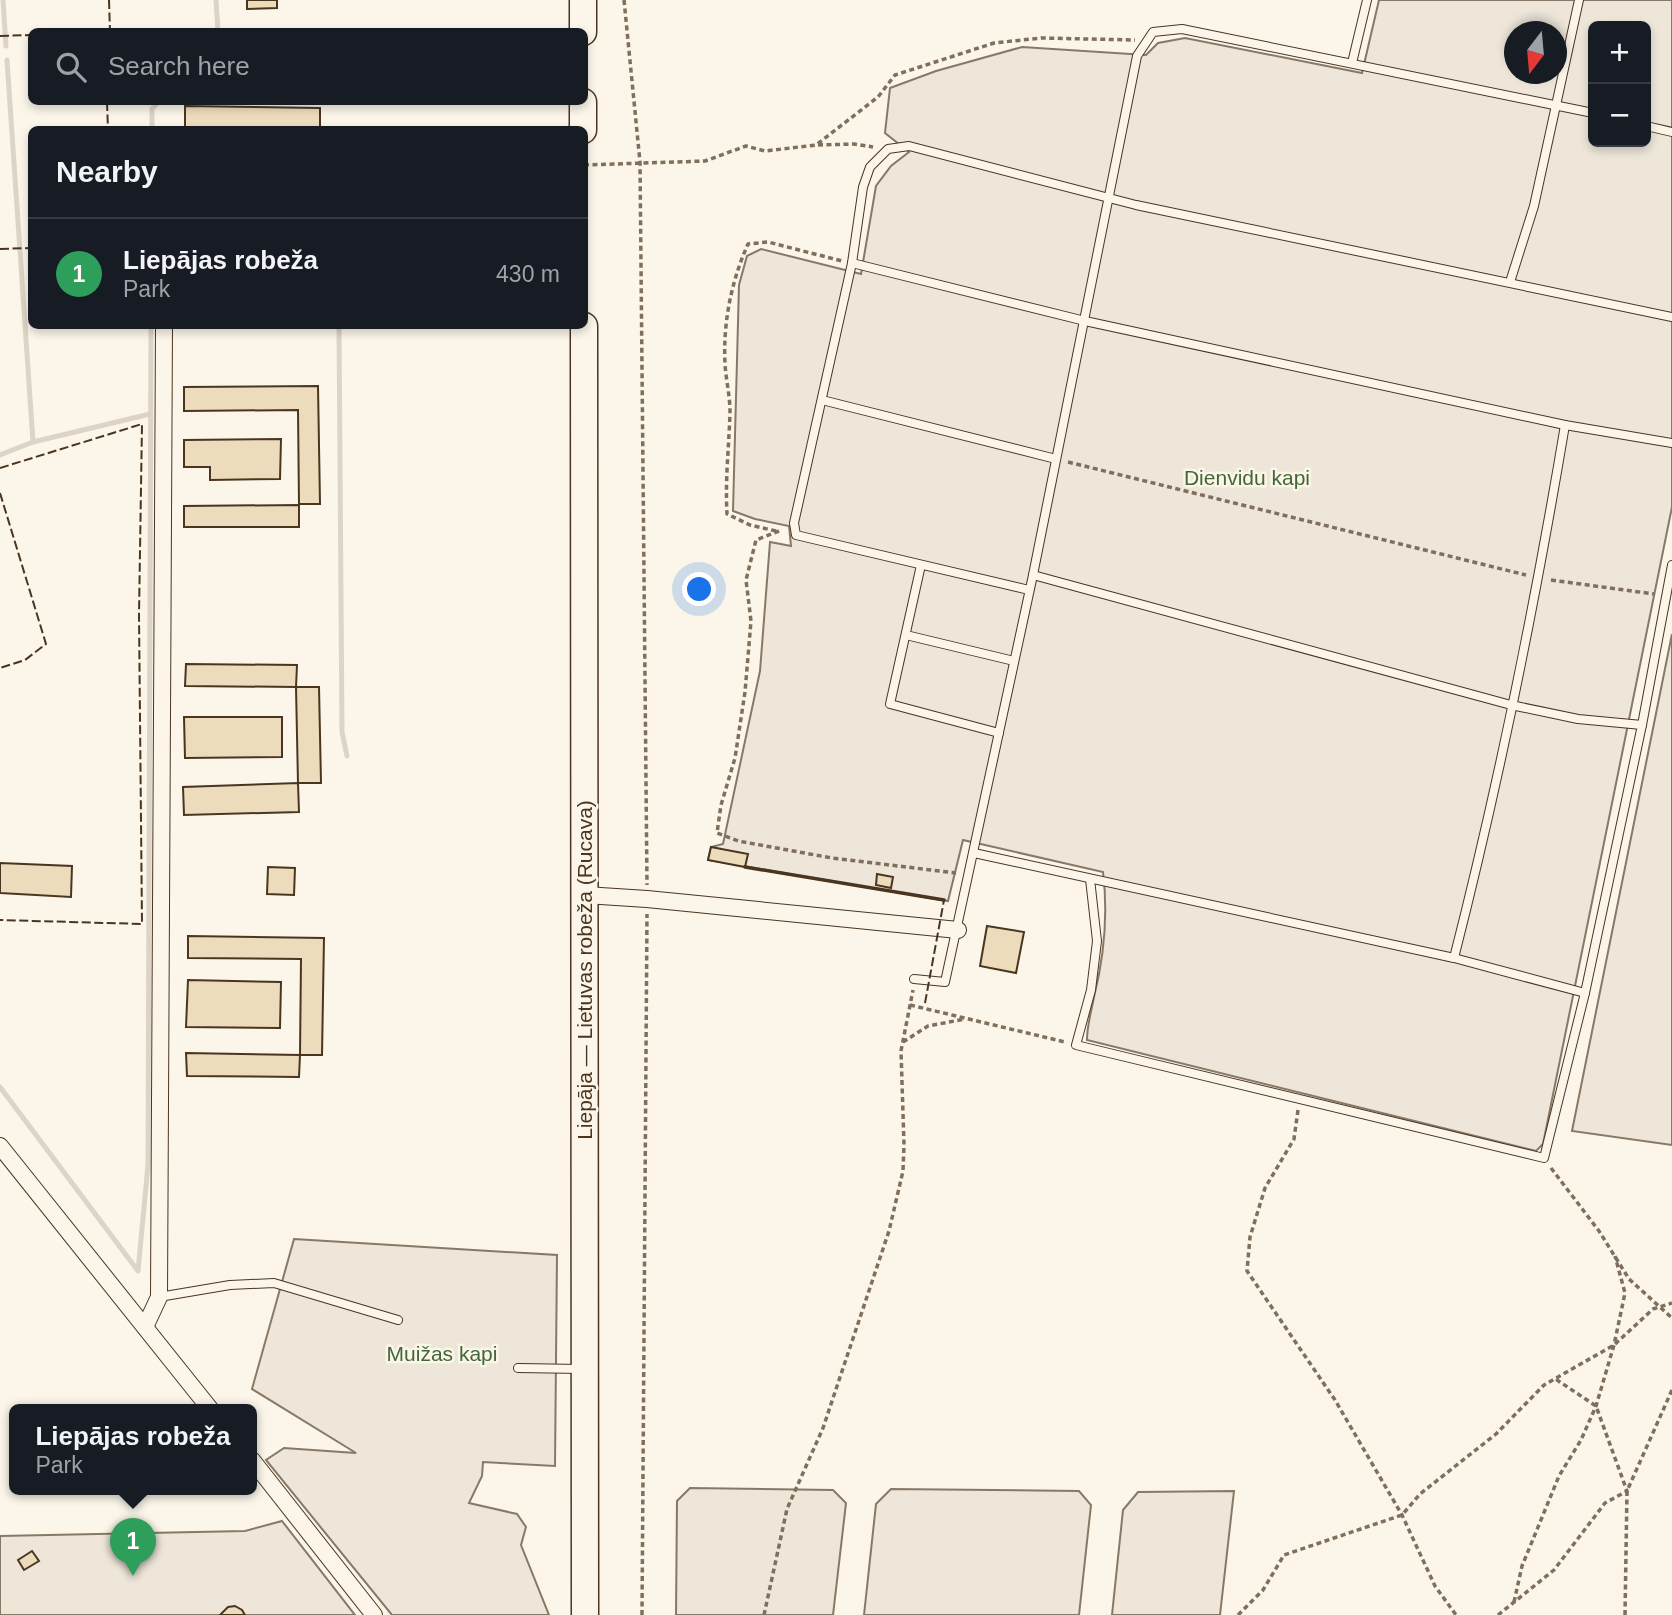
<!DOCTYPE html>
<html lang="en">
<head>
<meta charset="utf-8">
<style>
  body { margin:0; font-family:Arial,sans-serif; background:#20242c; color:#f1f3f6 }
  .controls { position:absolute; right:21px; top:21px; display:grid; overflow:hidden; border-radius:10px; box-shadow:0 4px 10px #0003 }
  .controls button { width:63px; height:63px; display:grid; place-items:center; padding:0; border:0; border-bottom:2px solid #363941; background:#171b24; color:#f1f3f6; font:35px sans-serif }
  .compass { position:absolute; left:1504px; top:21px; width:63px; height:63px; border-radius:50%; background:#171b24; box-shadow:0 4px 10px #0003; rotate:196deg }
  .you { position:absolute; left:700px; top:590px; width:24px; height:24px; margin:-18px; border:5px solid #fff; border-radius:50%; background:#1a73e8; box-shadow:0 0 0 10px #1a73e833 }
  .badge { display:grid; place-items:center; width:46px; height:46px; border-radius:50%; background:#2563eb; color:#fff; font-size:23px; font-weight:700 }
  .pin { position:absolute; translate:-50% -58px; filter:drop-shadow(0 2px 4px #0008) }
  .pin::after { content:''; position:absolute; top:37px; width:24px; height:21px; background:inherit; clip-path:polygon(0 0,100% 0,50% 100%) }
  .popup { position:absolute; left:9px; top:1404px; width:248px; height:91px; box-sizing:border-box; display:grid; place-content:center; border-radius:10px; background:#171b24; filter:drop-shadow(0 2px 5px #0005); font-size:23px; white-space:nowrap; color:#9ea1a6 }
  .popup b { font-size:26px; color:#f1f3f6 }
  .popup::after { content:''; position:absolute; left:50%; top:100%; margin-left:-14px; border:14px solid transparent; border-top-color:#171b24 }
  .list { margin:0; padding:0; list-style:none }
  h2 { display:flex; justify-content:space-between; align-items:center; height:91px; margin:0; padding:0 28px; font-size:30px }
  h2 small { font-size:23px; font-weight:400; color:#9ea1a6 }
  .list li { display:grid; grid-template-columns:46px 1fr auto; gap:21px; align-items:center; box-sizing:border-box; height:112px; padding:0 28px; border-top:2px solid #363941 }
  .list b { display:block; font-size:26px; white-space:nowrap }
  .list p { margin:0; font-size:23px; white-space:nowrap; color:#9ea1a6 }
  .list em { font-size:23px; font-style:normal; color:#9ea1a6 }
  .icon { flex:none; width:38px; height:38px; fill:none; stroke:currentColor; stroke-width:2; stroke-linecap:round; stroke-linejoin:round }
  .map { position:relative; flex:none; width:1672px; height:1615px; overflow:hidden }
  .search { position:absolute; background:#171b24; box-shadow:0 4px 10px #0003; left:28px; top:28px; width:560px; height:77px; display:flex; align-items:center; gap:18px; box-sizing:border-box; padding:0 24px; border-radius:10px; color:#9ea1a6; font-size:26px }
  .panel { position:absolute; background:#171b24; box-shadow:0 4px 10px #0003; left:28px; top:126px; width:560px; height:203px; border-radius:10px }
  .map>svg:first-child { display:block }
</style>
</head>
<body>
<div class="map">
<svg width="1672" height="1615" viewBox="0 0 1672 1615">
  <rect width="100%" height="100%" fill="#fbf6e9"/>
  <g fill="#ede6d9" stroke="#887966" stroke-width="2" fill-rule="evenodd">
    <path d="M1379 0H1672V507L1543 1144 1536 1151 1087 1040C1087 1025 1091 1013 1094 997 1104 957 1108 913 1103 872L963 840 948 901 708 860 711 847 723 844 760 671 770 542 791 546 789 526 755 519 733 511 739 285 747 256 761 249 861 274 876 186 891 166 909 152 885 133 890 88 936 71 1022 47 1146 55 1158 43 1185 38 1362 73ZM1593 26H1646V142H1593ZM1514 32H1556V74H1514Z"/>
    <path d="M1672 634V1145L1572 1131Z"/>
    <path d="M294 1239 557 1255 555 1466 483 1462 482 1476 469 1503 517 1514 526 1527 521 1545 549 1615H392L266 1460 284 1448 356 1453 252 1389Z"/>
    <path d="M690 1488 833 1490 846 1503 833 1615H676L677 1501Z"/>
    <path d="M891 1489 1079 1491 1091 1505 1079 1615H864L876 1504Z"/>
    <path d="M1234 1491 1220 1615H1112L1123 1510 1138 1492Z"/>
    <path d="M282 1521 355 1615H0V1536L245 1531Z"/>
  </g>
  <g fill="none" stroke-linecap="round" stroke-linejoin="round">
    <g stroke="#dcd4c6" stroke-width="5">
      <path d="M3 0 6 46"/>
      <path d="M216 0 218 32"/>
      <path d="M7 60 33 442"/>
      <path d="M152 130V109L158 102"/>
      <path d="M339 326 342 732 347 756"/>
      <path d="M0 455 33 442 150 414"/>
      <path d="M0 1087 138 1271 148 1165 151 326"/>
    </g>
  </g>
  <g fill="#ecdcbc" stroke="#4a3520" stroke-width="2">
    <path d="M247 0H277V8L247 9Z"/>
    <path d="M185 106 320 108V130L185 127Z"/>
    <path d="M318 386 320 504H299L298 410 184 411V387Z"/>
    <path d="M281 439 280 479 210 480V467H184V440Z"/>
    <path d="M299 505V527H184V506Z"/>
    <path d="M186 664 297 665 296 687 185 686Z"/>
    <path d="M296 687H319L321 783H298Z"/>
    <path d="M184 717H282V757L185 758Z"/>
    <path d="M298 783 299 812 184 815 183 787Z"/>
    <path d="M711 847 748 854 745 867 708 860Z"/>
    <path d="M0 863 72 866 71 897 0 893Z"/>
    <path d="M268 867 295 868 294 895 267 894Z"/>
    <path d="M877 874 893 877 891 888 876 885Z"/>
    <path d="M987 926 1024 932 1016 973 980 966Z"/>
    <path d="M188 936 324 938 322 1055H300L301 959 188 958Z"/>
    <path d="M188 980 281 982 280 1028 186 1027Z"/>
    <path d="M186 1053 300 1055 299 1077 187 1076Z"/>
    <path d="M32 1551 39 1561 24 1570 18 1560Z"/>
    <path d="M235 1606 242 1610 245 1615H220L228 1607Z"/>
  </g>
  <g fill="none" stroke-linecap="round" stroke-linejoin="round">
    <g stroke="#4a3520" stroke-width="10">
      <g id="service">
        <path d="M1352 63 1367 0"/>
        <path d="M1646 126 1672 132"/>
        <path d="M852 263 1085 321 1565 425 1672 443"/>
        <path d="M1510 282 1534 206 1579 0"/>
        <path d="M822 400 1056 459"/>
        <path d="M921 565 890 704 999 733"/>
        <path d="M1033 575 1511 705 1578 719 1642 725"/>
        <path d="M1029 590 796 535 794 523 852 263 863 187 870 167 888 149 909 146 1136 205 1672 317"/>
        <path d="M906 635 1014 661"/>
        <path d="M974 853 1454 958 1585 993"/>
        <path d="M1090 879 1097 941 1091 990 1076 1045 1544 1158 1585 993 1642 725 1672 565"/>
        <path d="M1454 958C1499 782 1535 604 1565 425"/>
        <path d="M914 979 945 982 1033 575 1137 56 1153 32 1182 29 1593 113"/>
        <path d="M159 1297 230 1285 274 1283 398 1320"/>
        <path d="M518 1368 582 1369"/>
      </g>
    </g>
    <g stroke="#4a3520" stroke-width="18">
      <g id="minor">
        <path d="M585 895 647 899 958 930"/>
        <path d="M0 1146 211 1410"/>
        <path d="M145 1327 159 1297 164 326"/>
        <path d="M252 1460 374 1615"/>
      </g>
    </g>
    <g stroke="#4a3520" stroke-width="29">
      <g id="trunk">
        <path d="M583 0V32"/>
        <path d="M583 102V130"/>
        <path d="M584 326 585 1615"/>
      </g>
    </g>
    <g stroke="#7f6f5c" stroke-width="3.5" stroke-dasharray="5 3.5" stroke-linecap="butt">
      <path d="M624 0 640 162 647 885"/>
      <path d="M818 145 854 144 873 147"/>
      <path d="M584 165 705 161 746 146 765 151 816 145 878 97 895 75 994 43 1041 38 1135 40"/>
      <path d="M1068 462 1526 575"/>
      <path d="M776 531 750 525 727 514C725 479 729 447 730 412 730 396 726 380 725 364 723 323 731 282 748 244L768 242 842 261"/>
      <path d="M779 531 756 540 746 580 751 621 745 692 735 758 721 805 717 833 738 841 832 858 956 873"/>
      <path d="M1551 580 1654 594"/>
      <path d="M910 1005 1065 1042"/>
      <path d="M903 1042 928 1026 965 1019"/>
      <path d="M1298 1110 1294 1139 1265 1188 1250 1237 1247 1271 1335 1400 1402 1515 1435 1586 1456 1615"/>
      <path d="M1551 1168 1599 1231 1629 1279 1672 1318"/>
      <path d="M1514 1602 1522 1566 1559 1476 1581 1440 1596 1406 1614 1345 1625 1293 1615 1256"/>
      <path d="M642 1615 647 914"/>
      <path d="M764 1615 787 1509 823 1428 889 1231 903 1171 904 1145 901 1051 913 990"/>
      <path d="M1238 1615 1263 1590 1284 1555 1402 1515 1420 1494 1496 1434 1544 1385 1614 1345 1653 1309 1672 1303"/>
      <path d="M1498 1615 1554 1570 1605 1503 1627 1491 1596 1406 1554 1378"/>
      <path d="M1625 1615 1627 1491 1672 1390"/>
    </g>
    <use href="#service" stroke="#fbf6e9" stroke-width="8"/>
    <use href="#minor" stroke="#fbf6e9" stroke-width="16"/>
    <use href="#trunk" stroke="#fbf6e9" stroke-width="26"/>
    <g stroke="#4a3520" stroke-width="2" stroke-dasharray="9 3.5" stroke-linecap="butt">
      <path d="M109 0 110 32"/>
      <path d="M0 36 32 35"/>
      <path d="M107 102 108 130"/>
      <path d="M0 249 32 248"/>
      <path d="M0 468 142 424 139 615 142 924 0 920"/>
      <path d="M0 493 46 644 25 660 0 668"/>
      <path d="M925 1003 944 900"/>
    </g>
    <path stroke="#4a3520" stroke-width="3.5" d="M745 867 944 900"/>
  </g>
  <g text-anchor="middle" stroke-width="5" stroke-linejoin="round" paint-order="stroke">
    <g font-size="21" fill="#436837" stroke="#fbf6e9">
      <text x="1247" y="485">Dienvidu kapi</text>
      <text x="442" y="1361">Muižas kapi</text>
    </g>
    <g font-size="21" fill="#4a3520" stroke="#fbf6e9">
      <text transform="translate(585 970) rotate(-90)" y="7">Liepāja — Lietuvas robeža (Rucava)</text>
    </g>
  </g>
</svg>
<div class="controls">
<button>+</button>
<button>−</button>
</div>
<svg class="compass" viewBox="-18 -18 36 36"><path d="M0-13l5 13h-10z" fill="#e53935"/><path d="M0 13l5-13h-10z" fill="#9ea1a6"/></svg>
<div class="you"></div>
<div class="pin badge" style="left:133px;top:1576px;background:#2e9e5b">1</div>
<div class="popup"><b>Liepājas robeža</b>Park</div>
<div class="search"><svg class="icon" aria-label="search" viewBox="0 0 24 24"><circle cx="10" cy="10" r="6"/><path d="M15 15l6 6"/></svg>Search here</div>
<section class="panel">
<h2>Nearby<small></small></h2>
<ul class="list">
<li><span class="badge" style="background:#2e9e5b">1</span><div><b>Liepājas robeža</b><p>Park</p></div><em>430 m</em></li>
</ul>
</section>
</div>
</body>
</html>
